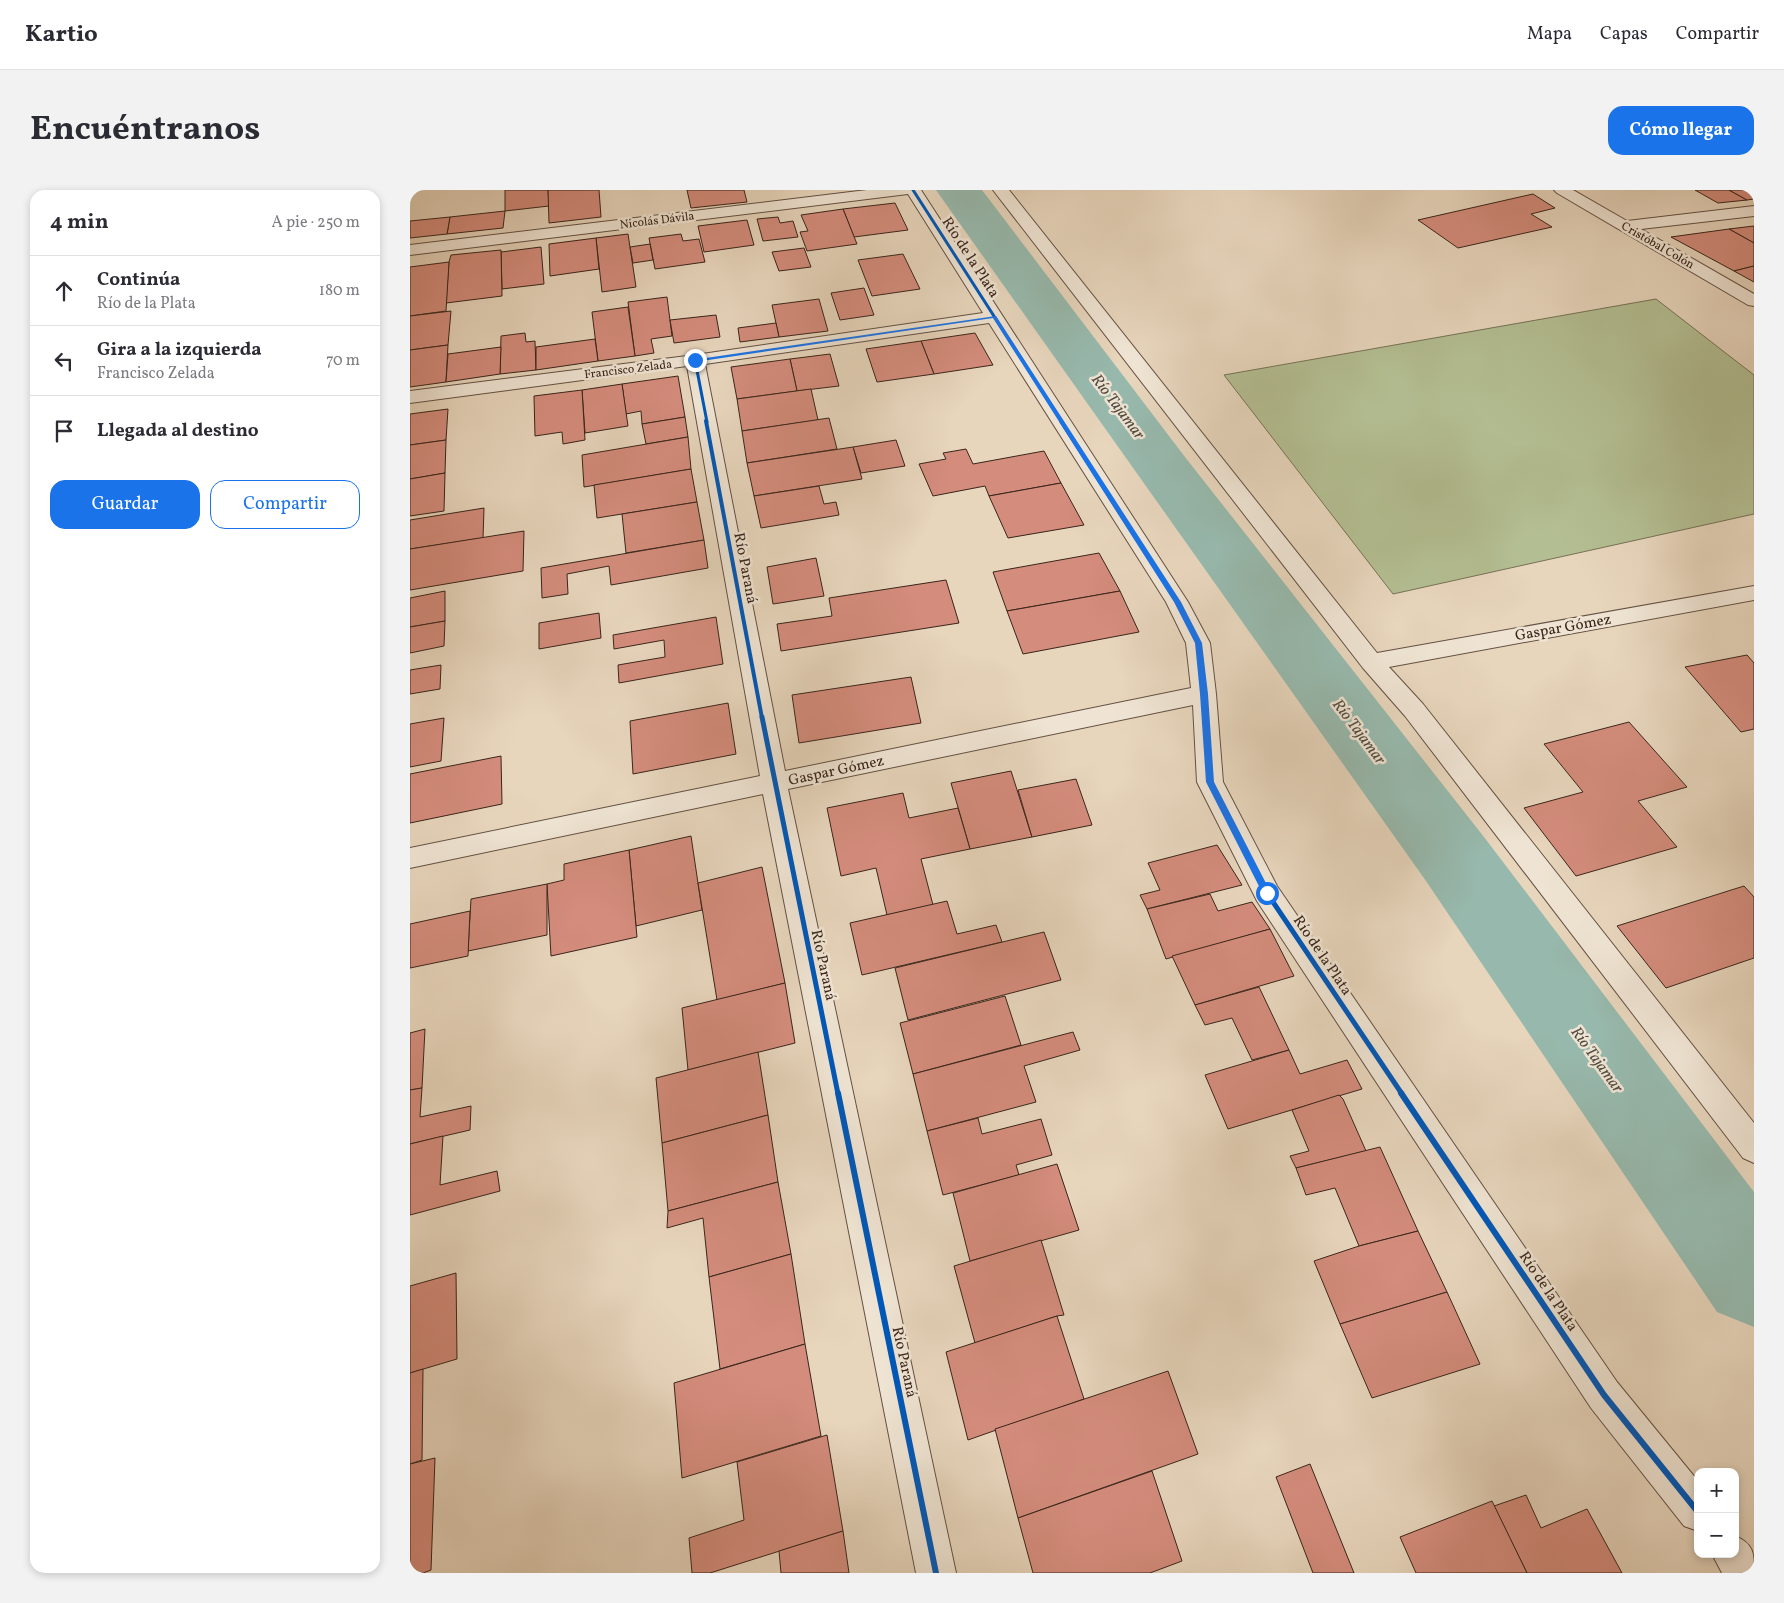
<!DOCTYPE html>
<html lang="es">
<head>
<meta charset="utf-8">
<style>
  body { margin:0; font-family:Vollkorn,serif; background:#f2f2f3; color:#2b2b33 }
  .controls { position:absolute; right:15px; bottom:15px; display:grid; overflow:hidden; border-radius:10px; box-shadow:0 2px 8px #0003 }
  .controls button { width:45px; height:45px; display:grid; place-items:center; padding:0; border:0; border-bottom:1px solid #e1e1e2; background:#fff; color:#2b2b33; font:25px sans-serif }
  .stop { position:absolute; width:15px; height:15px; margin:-11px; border:4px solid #1a73e8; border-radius:50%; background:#fff }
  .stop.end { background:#1a73e8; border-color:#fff; box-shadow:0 1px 5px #0008 }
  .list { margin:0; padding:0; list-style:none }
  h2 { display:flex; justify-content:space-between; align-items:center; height:65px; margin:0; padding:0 20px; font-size:21px }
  h2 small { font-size:16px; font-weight:400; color:#7c7c81 }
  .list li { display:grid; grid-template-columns:32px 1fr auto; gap:15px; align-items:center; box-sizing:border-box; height:70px; padding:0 20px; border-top:1px solid #e1e1e2 }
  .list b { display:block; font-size:19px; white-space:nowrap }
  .list p { margin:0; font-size:16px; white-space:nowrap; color:#7c7c81 }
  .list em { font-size:16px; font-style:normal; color:#7c7c81 }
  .actions { display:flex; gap:10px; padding:15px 20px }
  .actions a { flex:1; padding:11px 0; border:1px solid #1a73e8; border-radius:15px; text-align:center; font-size:18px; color:#1a73e8 }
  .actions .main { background:#1a73e8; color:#fff }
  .icon { flex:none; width:28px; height:28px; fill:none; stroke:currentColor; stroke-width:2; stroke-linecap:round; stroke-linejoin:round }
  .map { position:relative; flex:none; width:1344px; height:1383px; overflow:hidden; border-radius:15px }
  header { display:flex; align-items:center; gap:30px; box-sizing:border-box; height:70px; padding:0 25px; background:#fff; border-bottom:1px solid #e1e1e2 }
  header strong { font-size:24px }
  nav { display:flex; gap:28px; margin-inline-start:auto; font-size:18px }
  .intro { display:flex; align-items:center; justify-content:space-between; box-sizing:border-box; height:120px; padding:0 30px }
  h1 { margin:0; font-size:35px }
  .button { padding:12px 22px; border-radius:15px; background:#1a73e8; color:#fff; font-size:18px; font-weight:700 }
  main { display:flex; gap:30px; padding:0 30px }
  aside { flex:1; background:#fff; border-radius:15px; box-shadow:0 2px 8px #0003 }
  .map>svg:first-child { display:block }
</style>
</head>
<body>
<header>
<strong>Kartio</strong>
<nav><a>Mapa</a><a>Capas</a><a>Compartir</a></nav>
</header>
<div class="intro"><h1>Encuéntranos</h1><a class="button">Cómo llegar</a></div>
<main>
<aside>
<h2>4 min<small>A pie · 250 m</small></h2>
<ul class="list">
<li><svg class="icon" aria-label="ahead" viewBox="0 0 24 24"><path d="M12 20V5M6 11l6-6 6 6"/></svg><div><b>Continúa</b><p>Río de la Plata</p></div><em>180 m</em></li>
<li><svg class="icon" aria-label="left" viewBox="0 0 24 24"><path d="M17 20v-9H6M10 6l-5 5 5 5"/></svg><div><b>Gira a la izquierda</b><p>Francisco Zelada</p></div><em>70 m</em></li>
<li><svg class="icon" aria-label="arrive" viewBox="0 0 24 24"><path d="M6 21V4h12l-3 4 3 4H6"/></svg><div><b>Llegada al destino</b></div></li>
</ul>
<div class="actions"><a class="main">Guardar</a><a>Compartir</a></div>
</aside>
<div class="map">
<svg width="1344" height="1383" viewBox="0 0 1344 1383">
  <rect width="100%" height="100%" fill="#e7d5bc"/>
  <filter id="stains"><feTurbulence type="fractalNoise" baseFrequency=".004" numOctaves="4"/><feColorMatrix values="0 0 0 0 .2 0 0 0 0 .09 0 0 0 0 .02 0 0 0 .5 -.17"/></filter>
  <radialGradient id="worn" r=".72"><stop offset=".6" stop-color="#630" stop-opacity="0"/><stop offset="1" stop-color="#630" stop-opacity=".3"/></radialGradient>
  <path fill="#b3be92" stroke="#767256" d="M1246 109 1344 185V324L983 404 814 185Z"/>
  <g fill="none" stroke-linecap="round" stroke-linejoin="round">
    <path fill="#97b9ad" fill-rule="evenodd" d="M526 0H572L775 267 1074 647 1344 1002V1137L1307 1122 1016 691Z"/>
  </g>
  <g fill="#d48c7c" stroke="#39251b">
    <path d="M95 0H138L139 16 95 21Z"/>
    <path d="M138 0H189L191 27 139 33Z"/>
    <path d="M277 0H334L337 12 281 18Z"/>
    <path d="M1285 0H1319L1337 10 1308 13Z"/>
    <path d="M1319 0H1344V9L1337 10Z"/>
    <path d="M1123 4 1145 18 1121 24 1142 37 1048 58 1008 30Z"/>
    <path d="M485 13 498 40 444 47 433 19Z"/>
    <path d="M433 19 447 54 397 61 390 42 398 41 391 25Z"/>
    <path d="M95 21 93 38 37 44 40 27Z"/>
    <path d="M40 27 37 44 0 48V31Z"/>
    <path d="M368 27 370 33 383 31 388 47 353 51 347 29Z"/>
    <path d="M337 30 344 55 294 62 288 36Z"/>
    <path d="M1344 36V53L1319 39Z"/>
    <path d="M1319 39 1344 53V76L1324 81 1261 47Z"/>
    <path d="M218 44 226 97 192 102 186 48Z"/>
    <path d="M271 44 273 51 289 49 295 72 245 79 239 48Z"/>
    <path d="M186 48 189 79 140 86 139 54Z"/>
    <path d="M240 54 243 70 223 73 220 57Z"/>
    <path d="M131 57 134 94 92 99 91 62Z"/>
    <path d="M394 58 401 77 369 81 362 62Z"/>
    <path d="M91 60 92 106 36 113 39 72 41 65Z"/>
    <path d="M493 64 510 99 462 106 448 70Z"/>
    <path d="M39 72 36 121 0 126V77Z"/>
    <path d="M1344 76V92L1324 81Z"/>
    <path d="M454 98 464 125 430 130 421 103Z"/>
    <path d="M257 107 262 146 241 149 244 163 225 166 218 112Z"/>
    <path d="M409 109 418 141 369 147 362 115Z"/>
    <path d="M218 117 225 166 188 171 182 122Z"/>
    <path d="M41 121 38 155 0 160V126Z"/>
    <path d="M306 125 310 147 264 153 260 130Z"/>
    <path d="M366 133 369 147 330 152 328 138Z"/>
    <path d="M115 143 116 152 125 151 126 180 90 184 91 146Z"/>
    <path d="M565 143 583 175 524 184 511 151Z"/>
    <path d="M185 149 188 171 126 180V157Z"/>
    <path d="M511 151 524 184 467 192 456 159Z"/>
    <path d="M38 155 36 192 0 197V160Z"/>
    <path d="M91 157 90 184 36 192 38 164Z"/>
    <path d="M420 164 429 196 387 201 380 169Z"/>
    <path d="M380 169 387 201 327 209 321 177Z"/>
    <path d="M268 186 275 227 232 234 231 221 216 224 212 194Z"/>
    <path d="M212 194 218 236 175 243 172 200Z"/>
    <path d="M401 199 408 230 332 241 327 209Z"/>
    <path d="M172 200 175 250 153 254 152 242 125 246 124 206Z"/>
    <path d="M38 219 36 250 0 255V224Z"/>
    <path d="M275 227 278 247 236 254 232 234Z"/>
    <path d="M419 228 427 259 337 273 332 241Z"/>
    <path d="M278 247 281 279 174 297 172 265Z"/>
    <path d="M36 250 35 283 0 289V255Z"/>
    <path d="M486 250 495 276 451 283 443 257Z"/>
    <path d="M443 257 452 289 344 306 337 273Z"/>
    <path d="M556 259 563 274 634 261 651 293 579 306 575 296 523 306 509 274 536 269 533 263Z"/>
    <path d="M281 279 287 312 187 328 184 295Z"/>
    <path d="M35 283 34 321 0 326V289Z"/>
    <path d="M651 293 674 335 598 348 579 306Z"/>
    <path d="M409 296 414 314 426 312 429 325 351 338 344 306Z"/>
    <path d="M287 312 294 350 216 363 212 324Z"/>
    <path d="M74 318 73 348 0 359V330Z"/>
    <path d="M114 341 113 381 0 400V359Z"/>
    <path d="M294 350 298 378 201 395 199 376 157 384 158 404 132 408 131 378Z"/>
    <path d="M689 363 710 401 597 421 583 382Z"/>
    <path d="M406 368 414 406 363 414 357 377Z"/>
    <path d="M536 390 549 433 371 461 367 434 422 426 419 408Z"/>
    <path d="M35 401V431L0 437V408Z"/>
    <path d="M710 401 729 442 613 464 597 421Z"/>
    <path d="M189 423 191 448 129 459V433Z"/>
    <path d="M306 427 313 474 209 493 208 475 255 467 254 450 204 459 203 445Z"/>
    <path d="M35 431 34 456 0 463V437Z"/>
    <path d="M1337 465 1344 473V539L1331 542 1275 477Z"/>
    <path d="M31 475 30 499 0 504V480Z"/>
    <path d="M501 487 511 533 389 553 382 505Z"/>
    <path d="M318 513 326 564 223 584 220 531Z"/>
    <path d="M34 528 31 571 0 577V534Z"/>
    <path d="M1219 532 1277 597 1228 611 1267 657 1166 686 1114 618 1173 602 1134 554Z"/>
    <path d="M91 566 92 614 0 633V584Z"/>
    <path d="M601 581 622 647 560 659 541 593Z"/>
    <path d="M666 589 682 635 622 647 608 600Z"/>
    <path d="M493 603 499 628 548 618 560 659 511 669 523 715 477 725 466 678 431 686 417 618Z"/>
    <path d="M281 646 292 720 226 736 219 660Z"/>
    <path d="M807 655 832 695 737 719 730 705 750 700 738 673Z"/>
    <path d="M219 660 227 747 141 766 137 694 154 690V674Z"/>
    <path d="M352 677 375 793 307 810 288 693Z"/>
    <path d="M137 694V745L58 761 61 709Z"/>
    <path d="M1334 696 1344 707V768L1256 798 1207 736Z"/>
    <path d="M800 704 808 721 842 712 860 739 756 769 737 719Z"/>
    <path d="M537 711 547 744 586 735 592 752 452 785 440 733Z"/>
    <path d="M60 721 58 766 0 778V734Z"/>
    <path d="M860 739 884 786 785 815 762 766Z"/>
    <path d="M634 742 651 790 498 830 485 778Z"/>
    <path d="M375 793 385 853 278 880 272 818Z"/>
    <path d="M849 797 879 860 842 870 822 828 795 835 785 815Z"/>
    <path d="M595 806 611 855 503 884 490 833Z"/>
    <path d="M15 839 12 898 0 900V843Z"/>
    <path d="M663 842 670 860 614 876 626 912 517 941 503 884Z"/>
    <path d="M879 860 890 884 937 870 952 899 818 939 795 885Z"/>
    <path d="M348 862 358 925 252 953 246 888Z"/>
    <path d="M12 898 10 927 61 916 60 940 0 954V900Z"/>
    <path d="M929 905 933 909 956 961 886 978 880 966 899 961 882 920Z"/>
    <path d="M358 925 368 992 258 1021 252 953Z"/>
    <path d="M568 928 572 944 631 929 642 965 606 975 609 985 533 1005 517 941Z"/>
    <path d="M33 946 30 995 87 981 90 1001 0 1025V954Z"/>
    <path d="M970 957 1008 1041 949 1056 925 998 896 1005 886 978Z"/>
    <path d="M647 974 669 1040 560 1071 543 1003Z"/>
    <path d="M368 992 381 1064 299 1087 293 1028 257 1038 258 1021Z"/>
    <path d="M1008 1041 1037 1102 930 1134 904 1071 949 1056Z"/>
    <path d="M631 1050 654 1125 647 1126 565 1153 544 1076Z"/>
    <path d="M381 1064 395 1154 310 1179 299 1087Z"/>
    <path d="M46 1083 47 1169 0 1183V1096Z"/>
    <path d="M1037 1102 1070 1174 962 1208 930 1134Z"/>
    <path d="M647 1126 674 1209 558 1250 536 1162Z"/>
    <path d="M395 1154 411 1246 272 1288 264 1193Z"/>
    <path d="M13 1179 12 1270 0 1274V1183Z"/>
    <path d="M758 1181 788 1264 608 1328 585 1239Z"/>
    <path d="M417 1245 433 1341 300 1383H282L279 1348 334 1330 327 1272Z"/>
    <path d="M25 1268 21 1380 13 1383H0V1274Z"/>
    <path d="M900 1274 944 1383H903L866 1287Z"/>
    <path d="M742 1281 772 1371 740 1383H623L608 1328Z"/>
    <path d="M1116 1305 1131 1338 1177 1319 1212 1383H1117L1084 1316Z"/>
    <path d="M1082 1311 1117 1383H1006L990 1347Z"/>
    <path d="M433 1341 439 1383H371L369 1361Z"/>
  </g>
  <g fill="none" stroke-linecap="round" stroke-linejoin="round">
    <g stroke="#645143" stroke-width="2">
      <g id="street">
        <path d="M457 0H511L778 412 800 453 806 504 813 592 867 696 1207 1192 1288 1291V1341L1274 1336 1181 1218 847 711 787 592 783 515 378 599 546 1383H506L353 604 0 678V658L350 586 277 176 0 213V201L285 165 573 123 498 4 0 65V55ZM579 133 756 412 776 453 781 498 375 581 295 174Z"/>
        <path d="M583 0H599L967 463 1344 396V410L979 477 1013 514 1344 933V973L1333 968 995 526 953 478Z"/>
        <path d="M1144 0H1163L1217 31 1344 16V26L1231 39 1344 104V116L1338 115 1147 3Z"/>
        <path d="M1325 1346C1344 1354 1344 1363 1344 1383H1312L1302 1364H1325Z"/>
      </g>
    </g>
    <use href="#street" fill="#efe4d3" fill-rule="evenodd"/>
    <g stroke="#efe4d3" stroke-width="5">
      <g id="cycleway-far3">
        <path d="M503 0 652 232"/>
        <path d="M285 170 297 232"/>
      </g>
    </g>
    <g stroke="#efe4d3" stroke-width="6">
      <g id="cycleway-far2">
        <path d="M296 231 352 528"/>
        <path d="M651 231 767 412 788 453 796 528"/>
      </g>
    </g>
    <g stroke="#efe4d3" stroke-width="8">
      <g id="cycleway-far1">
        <path d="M352 527 428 904"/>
        <path d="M796 527 800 592 857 703 992 904"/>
      </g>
    </g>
    <g stroke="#efe4d3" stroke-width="9">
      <g id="cycleway">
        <path d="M428 903 526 1383"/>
        <path d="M991 903 1194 1205 1288 1322"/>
      </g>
    </g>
    <use href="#cycleway-far3" stroke="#0057b8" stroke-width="3"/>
    <use href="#cycleway-far2" stroke="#0057b8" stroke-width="4"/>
    <use href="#cycleway-far1" stroke="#0057b8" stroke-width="5"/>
    <use href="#cycleway" stroke="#0057b8" stroke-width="6"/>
  </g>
  <path fill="#1a73e8" d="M586 126 771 412 792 453 798 504 804 592 861 703 860 706H854L796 592 790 504 785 453 764 412 583 128 285 172 282 170Z"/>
  <g text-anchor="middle" stroke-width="5" stroke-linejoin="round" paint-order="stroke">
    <g font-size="12" fill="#39251b" stroke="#efe4d3">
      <text transform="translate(247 30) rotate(-7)" y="4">Nicolás Dávila</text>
      <text transform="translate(1248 55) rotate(30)" y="4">Cristóbal Colón</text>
      <text transform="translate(218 179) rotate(-7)" y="4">Francisco Zelada</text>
    </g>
    <g font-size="15" fill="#39251b" stroke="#efe4d3">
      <text transform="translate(561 67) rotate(57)" y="5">Río de la Plata</text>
      <text transform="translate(336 378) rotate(79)" y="5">Río Paraná</text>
      <text transform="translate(1153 437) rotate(-10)" y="5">Gaspar Gómez</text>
      <text transform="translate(426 580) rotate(-12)" y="5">Gaspar Gómez</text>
      <text transform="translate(913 765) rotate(56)" y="5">Río de la Plata</text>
      <text transform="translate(414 775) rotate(78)" y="5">Río Paraná</text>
      <text transform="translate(1139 1101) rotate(56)" y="5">Río de la Plata</text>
      <text transform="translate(495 1172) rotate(78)" y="5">Río Paraná</text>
    </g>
    <g font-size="16" font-style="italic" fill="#504a40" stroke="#efe4d3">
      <text transform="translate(709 216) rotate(53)" y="6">Río Tajamar</text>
      <text transform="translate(950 541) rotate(53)" y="6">Río Tajamar</text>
      <text transform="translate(1188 869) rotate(54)" y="6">Río Tajamar</text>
    </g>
  </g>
  <rect width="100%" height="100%" filter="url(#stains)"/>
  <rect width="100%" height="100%" fill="url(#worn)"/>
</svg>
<div class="controls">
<button>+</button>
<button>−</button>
</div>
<div class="stop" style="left:857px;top:703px"></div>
<div class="stop end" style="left:285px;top:170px"></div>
</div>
</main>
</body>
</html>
